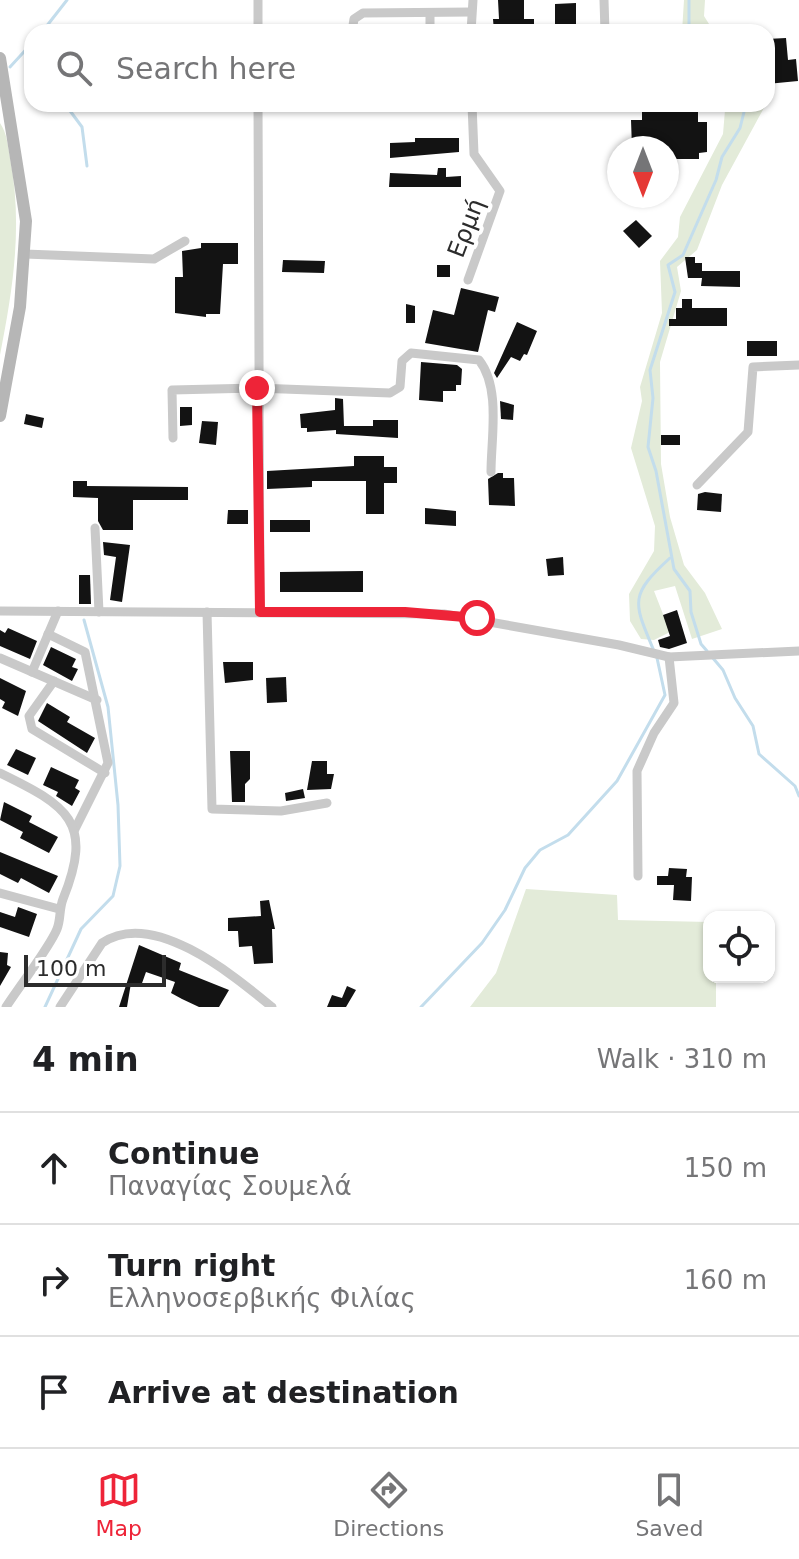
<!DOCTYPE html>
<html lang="en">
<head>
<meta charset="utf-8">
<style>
  body { margin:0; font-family:"DejaVu Sans",sans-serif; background:#f2f2f2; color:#202124 }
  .controls { position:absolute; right:24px; bottom:24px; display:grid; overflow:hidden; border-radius:16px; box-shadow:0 2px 6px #0004 }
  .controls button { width:72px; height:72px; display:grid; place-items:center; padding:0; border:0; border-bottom:2px solid #e0e0e0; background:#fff; color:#202124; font:40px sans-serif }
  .compass { position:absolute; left:607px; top:136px; width:72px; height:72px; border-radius:50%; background:#fff; box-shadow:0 2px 6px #0004; rotate:180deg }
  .scale { position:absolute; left:24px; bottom:20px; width:142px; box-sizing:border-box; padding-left:8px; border:4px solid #2c2c2c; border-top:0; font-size:22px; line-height:28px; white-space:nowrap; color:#2c2c2c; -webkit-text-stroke:6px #fff; paint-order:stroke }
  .stop { position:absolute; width:24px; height:24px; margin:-18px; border:6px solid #ee2438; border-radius:50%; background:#fff }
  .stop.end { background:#ee2438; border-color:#fff; box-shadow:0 2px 8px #0008 }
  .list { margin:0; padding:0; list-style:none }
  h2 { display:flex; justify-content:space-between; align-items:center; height:104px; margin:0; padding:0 32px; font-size:34px }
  h2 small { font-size:26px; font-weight:400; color:#757577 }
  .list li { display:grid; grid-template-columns:52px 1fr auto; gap:24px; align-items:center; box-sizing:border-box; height:112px; padding:0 32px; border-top:2px solid #e0e0e0 }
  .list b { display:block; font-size:30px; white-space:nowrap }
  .list p { margin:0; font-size:26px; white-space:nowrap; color:#757577 }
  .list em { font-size:26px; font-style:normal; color:#757577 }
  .icon { flex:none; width:44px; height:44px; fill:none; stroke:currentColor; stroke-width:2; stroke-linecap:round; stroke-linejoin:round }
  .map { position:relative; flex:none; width:799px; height:1007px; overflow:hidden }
  .search { position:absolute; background:#fff; box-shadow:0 2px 6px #0004; left:24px; right:24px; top:24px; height:88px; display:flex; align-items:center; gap:20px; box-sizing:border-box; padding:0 28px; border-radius:24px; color:#757577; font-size:30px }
  .sheet { height:440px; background:#fff }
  nav { display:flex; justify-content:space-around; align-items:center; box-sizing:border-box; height:112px; border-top:2px solid #e0e0e0; background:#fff; font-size:22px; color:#757577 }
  nav a { display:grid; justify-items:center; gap:4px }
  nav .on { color:#ee2438 }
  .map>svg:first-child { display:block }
</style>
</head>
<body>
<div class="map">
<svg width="799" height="1007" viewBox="0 0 799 1007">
  <rect width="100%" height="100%" fill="#fff"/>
  <g fill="#e3ebd9">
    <path d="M684 0H705L704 16 714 32H682Z"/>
    <path d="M722 104H766L722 185 697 250 677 267 681 291 660 362 661 464 670 517 684 565 705 593 722 629 692 639 675 586 654 591 670 632 654 640 641 639 630 621 629 594 654 551 655 526 631 448 642 401 640 387 662 313 660 261 678 237 680 217 723 134 725 110Z"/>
    <path d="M0 123C7 133 8 146 10 158 23 225 13 289 0 355Z"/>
    <path d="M526 889 617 895 618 920 709 922V977H716V1007H470L496 973Z"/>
  </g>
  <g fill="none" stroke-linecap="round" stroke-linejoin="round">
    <g stroke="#c3ddec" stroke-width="3">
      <path d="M689 0V32"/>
      <path d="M42 32 67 0"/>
      <path d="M10 67 32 43"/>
      <path d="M65 104 82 127 87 166"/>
      <path d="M654 651C634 603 628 596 670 558"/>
      <path d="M707 651 701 644 691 612 690 591 674 569 656 471 648 447 653 398 650 370 675 292 668 265 683 255 716 180 722 157 740 128 746 104"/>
      <path d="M712 657 723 670 735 698 753 726 759 754 795 786 799 796"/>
      <path d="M45 1007 81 929 113 896 120 866 118 805 108 707 84 620"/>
      <path d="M421 1007 482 943 505 910 525 868 540 850 568 835 617 781 665 695 657 658"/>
    </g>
  </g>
  <g fill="#131313">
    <path d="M498 0H524V19H534V32H494L493 19H499Z"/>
    <path d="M576 3V32H555V4Z"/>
    <path d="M786 38 788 60 796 59 798 81 767 84V39Z"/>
    <path d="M698 104V122H707V152L699 153V159H667V148H632L631 120H642V106Z"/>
    <path d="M415 138H459V152L390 158V143L415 142Z"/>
    <path d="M438 168H446V177L461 176V187H389L390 173 437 175Z"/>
    <path d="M636 220 652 236 639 248 623 231Z"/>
    <path d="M201 243H238V264H223L220 314H206V317L175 313V277H183L182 251 201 248Z"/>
    <path d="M685 257H695V263H702V271H740V287L701 286 702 278H688Z"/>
    <path d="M283 260 325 261 324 273 282 272Z"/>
    <rect x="437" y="265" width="13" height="12"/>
    <path d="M461 288 499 297 495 312 488 310 478 352 425 343 433 310 454 315Z"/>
    <path d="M682 299H692V308H727V326H669V319H676V308H682Z"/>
    <path d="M406 304 415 306V323H406Z"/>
    <path d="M517 322 537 331 527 355 524 354 520 361 511 357 497 378 494 373Z"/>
    <rect x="747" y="341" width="30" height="15"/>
    <path d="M421 362 457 365 462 369 461 385H456V391H443V402L419 400Z"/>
    <path d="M335 398 343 399 344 426H373V420H398V438L336 434V430L307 432V428H301L300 414 335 410Z"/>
    <path d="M500 401 514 405 513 420 501 419Z"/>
    <path d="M180 407H192V425L180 426Z"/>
    <path d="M26 414 44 418 42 428 24 424Z"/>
    <path d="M202 421 218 422 216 445 199 443Z"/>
    <rect x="661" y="435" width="19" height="10"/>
    <path d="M354 456H384V467H397V483H384V514H366V481H312V487L267 489V471L354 466Z"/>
    <path d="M498 473H503V478H514L515 506 489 505 488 479Z"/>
    <path d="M73 481H87V486L188 487V500H133V530H103L98 521V498L73 497Z"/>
    <path d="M705 492 722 494 721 512 697 510 698 494Z"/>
    <path d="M425 508 456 511V526L425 524Z"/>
    <path d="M228 510H248V524H227Z"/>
    <rect x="270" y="520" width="40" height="12"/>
    <path d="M103 542 130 545 122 602 110 600 116 557 104 555Z"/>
    <path d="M563 557 564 575 548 576 546 559Z"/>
    <path d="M363 571V592H280V572Z"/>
    <path d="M79 575H90L91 604H79Z"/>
    <path d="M677 610 687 643 669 649 660 647 658 640 670 636 663 615Z"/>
    <path d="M8 628 37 641 30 659 0 646V630L5 633Z"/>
    <path d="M51 647 76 659 72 667 78 669 72 681 43 665Z"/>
    <path d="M223 662H253V680L225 683Z"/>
    <path d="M286 677 287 702 267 703 266 678Z"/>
    <path d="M0 678 26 691 18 716 2 708 5 702 0 699Z"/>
    <path d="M47 703 70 717 67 722 95 738 87 753 38 721Z"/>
    <path d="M16 749 36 758 28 775 7 765Z"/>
    <path d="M230 751H250V779L245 784V802H232Z"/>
    <path d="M312 761H327V774H334L331 789 307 790Z"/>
    <path d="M51 767 79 780 75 788 80 791 72 806 56 796 58 792 43 785Z"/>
    <path d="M303 789 305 798 286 801 285 793Z"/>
    <path d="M4 802 32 816 29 822 58 837 49 853 20 838 23 832 0 820Z"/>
    <path d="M0 852 58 876 49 893 21 878 18 883 0 874Z"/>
    <path d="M669 868 687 869 686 877H692L691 901 673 900 674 885H657V876H668Z"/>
    <path d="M269 900 275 929H272L273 963 254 964 252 946 239 947 238 931H228V918L261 916 260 901Z"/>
    <path d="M18 907 37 914 29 937 0 927V912L15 917Z"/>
    <path d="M139 945 181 963 179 970 229 990 219 1007H199L182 999 171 993 175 982 146 972 141 986 131 983 127 1007H119Z"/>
    <path d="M0 952 8 953 7 965 11 967 0 986Z"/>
    <path d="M347 986 356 990 346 1007H327L332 995 342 998Z"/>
  </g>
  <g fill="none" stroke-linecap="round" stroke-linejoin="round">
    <g stroke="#c9c9c9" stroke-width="9">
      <path d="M604 0 605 32"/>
      <path d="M258 32V0"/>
      <path d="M352 32 354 19 363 13 471 12"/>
      <path d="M430 32V13"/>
      <path d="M471 32 473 0"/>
      <path d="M258 104 260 612"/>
      <path d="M25 254 154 259 185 241"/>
      <path d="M468 280 500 191 474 154 472 104"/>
      <path d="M173 438 172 390 257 388 390 393 400 387 402 361 411 353 479 360C501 388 491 438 491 472"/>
      <path d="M697 485 748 432 753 367 799 365"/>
      <path d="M95 528 99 612"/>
      <path d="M0 611 444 614 619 645 669 657 799 651"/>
      <path d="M207 612 212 809 281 811 327 803"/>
      <path d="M48 634 85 652 108 763 75 829"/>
      <path d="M0 658 97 700"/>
      <path d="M32 672 58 611"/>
      <path d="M54 681 29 716 32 729 105 773"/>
      <path d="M0 773C68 806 94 822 63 899 59 909 61 919 57 929 50 947 18 988 6 1007"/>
      <path d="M638 876 637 771 654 733 674 703 669 657"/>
      <path d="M0 893 59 909"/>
      <path d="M60 1007 102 943C153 908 233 975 272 1007"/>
    </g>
    <path stroke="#b6b6b6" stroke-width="12" d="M0 58 26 221 20 307 0 416"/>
  </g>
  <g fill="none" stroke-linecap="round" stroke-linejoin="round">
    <path stroke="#ee2438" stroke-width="10" d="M257 388 260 612H405L477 618"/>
  </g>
  <g text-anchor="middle" stroke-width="8" stroke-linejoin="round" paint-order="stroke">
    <g font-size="24" fill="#2c2c2c" stroke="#fff">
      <text transform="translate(466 228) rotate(-69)" y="8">Ερμή</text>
    </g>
  </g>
</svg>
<div class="controls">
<button><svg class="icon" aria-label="locate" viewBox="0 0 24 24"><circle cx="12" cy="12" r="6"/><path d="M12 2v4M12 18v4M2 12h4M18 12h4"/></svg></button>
</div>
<svg class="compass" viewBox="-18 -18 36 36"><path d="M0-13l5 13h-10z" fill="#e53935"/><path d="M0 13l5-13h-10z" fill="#757577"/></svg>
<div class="scale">100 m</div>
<div class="stop" style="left:477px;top:618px"></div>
<div class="stop end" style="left:257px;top:388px"></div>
<div class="search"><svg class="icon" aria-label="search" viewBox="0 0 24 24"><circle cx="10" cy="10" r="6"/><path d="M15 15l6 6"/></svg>Search here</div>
</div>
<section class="sheet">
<h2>4 min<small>Walk · 310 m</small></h2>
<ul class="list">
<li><svg class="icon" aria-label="ahead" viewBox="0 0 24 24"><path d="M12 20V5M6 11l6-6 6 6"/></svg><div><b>Continue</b><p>Παναγίας Σουμελά</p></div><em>150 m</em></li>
<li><svg class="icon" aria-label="right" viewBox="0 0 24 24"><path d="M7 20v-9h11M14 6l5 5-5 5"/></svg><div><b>Turn right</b><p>Ελληνοσερβικής Φιλίας</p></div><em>160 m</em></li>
<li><svg class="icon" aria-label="arrive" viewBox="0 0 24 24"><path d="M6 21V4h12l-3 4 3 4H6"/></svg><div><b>Arrive at destination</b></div></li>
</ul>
</section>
<nav>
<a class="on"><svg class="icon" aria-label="map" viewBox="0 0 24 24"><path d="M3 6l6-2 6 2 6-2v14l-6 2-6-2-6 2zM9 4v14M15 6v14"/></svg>Map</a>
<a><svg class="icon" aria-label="directions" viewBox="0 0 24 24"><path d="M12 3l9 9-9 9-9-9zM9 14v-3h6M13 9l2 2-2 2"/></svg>Directions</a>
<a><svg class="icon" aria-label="saved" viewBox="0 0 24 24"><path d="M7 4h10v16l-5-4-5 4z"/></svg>Saved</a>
</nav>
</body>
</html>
